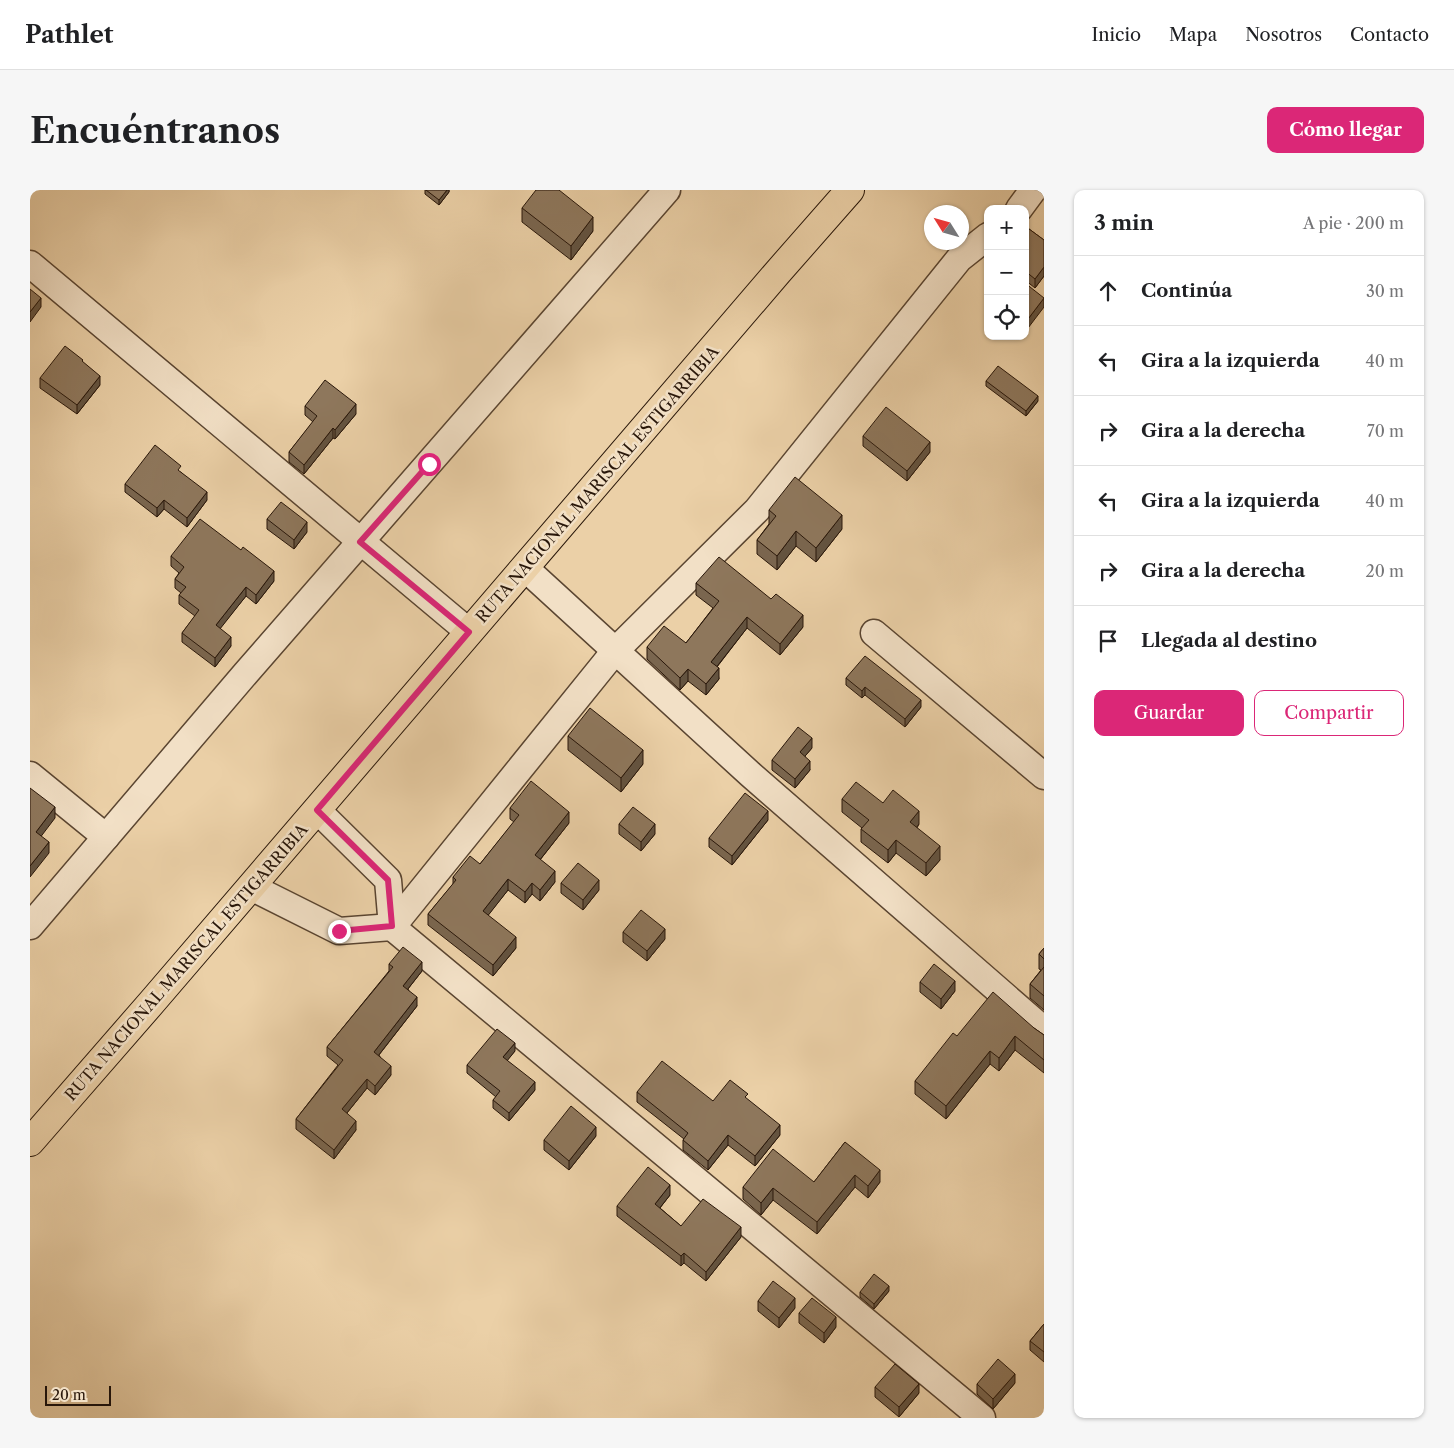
<!DOCTYPE html>
<html lang="es">
<head>
<meta charset="utf-8">
<style>
  body { margin:0; font-family:"Libre Caslon Text",serif; background:#f6f6f6; color:#202124 }
  .controls { position:absolute; right:15px; top:15px; display:grid; overflow:hidden; border-radius:10px; box-shadow:0 1px 4px #0004 }
  .controls button { width:45px; height:45px; display:grid; place-items:center; padding:0; border:0; border-bottom:1px solid #e0e0e0; background:#fff; color:#202124; font:25px sans-serif }
  .compass { position:absolute; left:894px; top:15px; width:45px; height:45px; border-radius:50%; background:#fff; box-shadow:0 1px 4px #0004; rotate:307deg }
  .scale { position:absolute; left:15px; bottom:12px; width:66px; box-sizing:border-box; padding-left:5px; border:2px solid #29170a; border-top:0; font-size:14px; line-height:18px; white-space:nowrap; color:#29170a; -webkit-text-stroke:4px #f2e0c6; paint-order:stroke }
  .stop { position:absolute; width:15px; height:15px; margin:-11px; border:4px solid #db2777; border-radius:50%; background:#fff }
  .stop.end { background:#db2777; border-color:#fff; box-shadow:0 1px 5px #0008 }
  .list { margin:0; padding:0; list-style:none }
  h2 { display:flex; justify-content:space-between; align-items:center; height:65px; margin:0; padding:0 20px; font-size:21px }
  h2 small { font-size:16px; font-weight:400; color:#757577 }
  .list li { display:grid; grid-template-columns:32px 1fr auto; gap:15px; align-items:center; box-sizing:border-box; height:70px; padding:0 20px; border-top:1px solid #e0e0e0 }
  .list b { display:block; font-size:19px; white-space:nowrap }
  .list em { font-size:16px; font-style:normal; color:#757577 }
  .actions { display:flex; gap:10px; padding:15px 20px }
  .actions a { flex:1; padding:11px 0; border:1px solid #db2777; border-radius:10px; text-align:center; font-size:18px; color:#db2777 }
  .actions .main { background:#db2777; color:#fff }
  .icon { flex:none; width:28px; height:28px; fill:none; stroke:currentColor; stroke-width:2; stroke-linecap:round; stroke-linejoin:round }
  .map { position:relative; flex:none; width:1014px; height:1228px; overflow:hidden; border-radius:10px }
  header { display:flex; align-items:center; gap:30px; box-sizing:border-box; height:70px; padding:0 25px; background:#fff; border-bottom:1px solid #e0e0e0 }
  header strong { font-size:24px }
  nav { display:flex; gap:28px; margin-inline-start:auto; font-size:18px }
  .intro { display:flex; align-items:center; justify-content:space-between; box-sizing:border-box; height:120px; padding:0 30px }
  h1 { margin:0; font-size:35px }
  .button { padding:12px 22px; border-radius:10px; background:#db2777; color:#fff; font-size:18px; font-weight:700 }
  main { display:flex; gap:30px; padding:0 30px }
  aside { flex:1; background:#fff; border-radius:10px; box-shadow:0 1px 4px #0004 }
  .map>svg:first-child { display:block }
</style>
</head>
<body>
<header>
<strong>Pathlet</strong>
<nav><a>Inicio</a><a>Mapa</a><a>Nosotros</a><a>Contacto</a></nav>
</header>
<div class="intro"><h1>Encuéntranos</h1><a class="button">Cómo llegar</a></div>
<main>
<div class="map">
<svg width="1014" height="1228" viewBox="0 0 1014 1228">
  <rect width="100%" height="100%" fill="#ebd0a7"/>
  <filter id="stains"><feTurbulence type="fractalNoise" baseFrequency=".004" numOctaves="4"/><feColorMatrix values="0 0 0 0 .2 0 0 0 0 .09 0 0 0 0 .02 0 0 0 .5 -.17"/></filter>
  <radialGradient id="worn" r=".72"><stop offset=".6" stop-color="#630" stop-opacity="0"/><stop offset="1" stop-color="#630" stop-opacity=".3"/></radialGradient>
  <g fill="none" stroke-linecap="round" stroke-linejoin="round">
    <g stroke="#5a4531" stroke-width="29">
      <g id="minor">
        <path d="M989 19 1003 0"/>
        <path d="M0 74 439 442"/>
        <path d="M495 378 720 584 1014 840"/>
        <path d="M844 443 1014 586"/>
        <path d="M0 585 76 647"/>
        <path d="M287 620 358 690 362 737 952 1228"/>
        <path d="M221 697 309 741 362 737 585 461 727 320 929 69 958 46"/>
        <path d="M0 736 216 483 637 0"/>
      </g>
    </g>
    <g stroke="#29170a" stroke-width="30">
      <path id="primary" d="M0 952 122 812 748 82 820 0"/>
    </g>
    <use href="#minor" stroke="#f2e0c6" stroke-width="26"/>
    <use href="#primary" stroke="#ebd0a7" stroke-width="28"/>
  </g>
  <g fill="#7a664f" stroke="#29170a">
    <path d="M395 0H419V2L409 15 395 4Z"/>
    <path d="M492 18 563 41 541 70 492 32Z"/>
    <path d="M995 36 1014 50V86L1005 98 995 90Z"/>
    <path d="M10 188 70 195 47 224 10 198Z"/>
    <path d="M956 191 1008 211 996 226 956 196Z"/>
    <path d="M275 216 326 224 305 249 303 248 274 284 259 272V262L283 232 275 225Z"/>
    <path d="M833 246 900 262 877 291 833 256Z"/>
    <path d="M151 282 177 310 157 337 134 319 127 327 95 302V294Z"/>
    <path d="M739 320 812 339 786 372 766 356 747 380 727 364V350L739 334Z"/>
    <path d="M237 329 277 342 264 359 237 339Z"/>
    <path d="M141 366 244 391 226 414 216 406 190 438 201 456 185 477 152 452V443L165 426 149 414V405L151 403 145 398V389L149 383 141 376Z"/>
    <path d="M666 393 773 437 750 465 717 438 687 477 689 489 676 505 658 491 650 500 617 469V457L656 453 683 418 666 405Z"/>
    <path d="M816 488 891 517 875 537 835 505 832 508 816 495Z"/>
    <path d="M538 546 613 574 591 602 538 560Z"/>
    <path d="M782 558 775 566 780 580 765 598 742 580V570Z"/>
    <path d="M812 609 853 613 889 634 887 638 910 670 896 686 866 663 858 673 831 652V639L832 638 812 622Z"/>
    <path d="M480 618 539 633 510 670 525 692 510 711 502 704 495 713 478 700 458 725 486 758 463 786 398 735V724L423 694V687L450 674 484 632 480 629Z"/>
    <path d="M738 630 702 675 679 657V648Z"/>
    <path d="M589 634 625 644 611 661 589 644Z"/>
    <path d="M531 693 569 700 553 720 531 703Z"/>
    <path d="M593 742 635 749 617 771 593 752Z"/>
    <path d="M1014 758V820L1000 808V794L1011 780 1009 779V764Z"/>
    <path d="M359 774 392 781 378 799 387 816 349 865 361 885 345 905 337 898 317 923 326 940 304 969 266 939V929L308 875 297 866V857L359 781Z"/>
    <path d="M890 792 925 801 911 819 890 802Z"/>
    <path d="M1004 838 1014 845V883L985 860 969 881 960 874 916 929 885 904V891L927 846Z"/>
    <path d="M485 861 477 870 505 900 479 931 463 918V910L466 907 437 883V875Z"/>
    <path d="M607 902 683 911 718 910 750 945 725 976 698 955 678 980 653 960V950L654 949 607 912Z"/>
    <path d="M566 946 539 980 514 960V950Z"/>
    <path d="M815 952 850 992 838 1008 825 997 787 1044 743 1010 731 1025 713 1009V997L784 992Z"/>
    <path d="M640 1005 630 1018 651 1036 711 1047 676 1091 654 1073 651 1076 587 1026V1016Z"/>
    <path d="M859 1101 844 1119 830 1107V1102Z"/>
    <path d="M728 1111 765 1118 749 1138 728 1121Z"/>
    <path d="M769 1123 806 1137 794 1153 769 1133Z"/>
    <path d="M1014 1134V1172L1000 1160V1151Z"/>
    <path d="M985 1193 963 1219 947 1204V1194Z"/>
    <path d="M845 1197 889 1203 869 1227 845 1207Z"/>
  </g>
  <g fill="#635340" stroke="#29170a">
    <path d="M417 0H419V2L409 15V10Z"/>
    <path d="M563 27V41L541 70V56Z"/>
    <path d="M1014 77V86L1005 98V89Z"/>
    <path d="M11 108V117L0 132V122Z"/>
    <path d="M1014 108V117L995 142V133Z"/>
    <path d="M70 186V195L47 224V215Z"/>
    <path d="M1008 206V211L996 226V221Z"/>
    <path d="M326 214V224L305 249V240Z"/>
    <path d="M303 238V248L274 284V275Z"/>
    <path d="M900 252V262L877 291V281Z"/>
    <path d="M177 302V310L157 337V328Z"/>
    <path d="M134 310V319L127 327V318Z"/>
    <path d="M812 325V339L786 372V358Z"/>
    <path d="M277 332V342L264 359V350Z"/>
    <path d="M766 341V356L747 380V366Z"/>
    <path d="M244 381V391L226 414V405Z"/>
    <path d="M216 397V406L186 444V435Z"/>
    <path d="M773 425V437L750 465V454Z"/>
    <path d="M717 427V438L681 484V472Z"/>
    <path d="M201 447V456L185 477V468Z"/>
    <path d="M689 478V489L676 505V494Z"/>
    <path d="M658 479V491L650 500V488Z"/>
    <path d="M835 497V505L832 508V501Z"/>
    <path d="M891 510V517L875 537V529Z"/>
    <path d="M782 548V558L770 572V562Z"/>
    <path d="M613 560V574L591 602V588Z"/>
    <path d="M780 571V580L765 598V589Z"/>
    <path d="M25 617V628L6 653V642Z"/>
    <path d="M738 621V630L702 675V666Z"/>
    <path d="M889 621V634L880 646V632Z"/>
    <path d="M539 622V633L505 676V665Z"/>
    <path d="M625 634V644L611 661V652Z"/>
    <path d="M866 650V663L858 673V660Z"/>
    <path d="M19 652V663L0 687V676Z"/>
    <path d="M910 656V670L896 686V673Z"/>
    <path d="M525 681V692L510 711V700Z"/>
    <path d="M478 689V700L453 732V721Z"/>
    <path d="M569 690V700L553 720V710Z"/>
    <path d="M502 693V704L495 713V702Z"/>
    <path d="M635 739V749L617 771V761Z"/>
    <path d="M486 747V758L463 786V775Z"/>
    <path d="M392 772V781L373 805V796Z"/>
    <path d="M925 791V801L911 819V809Z"/>
    <path d="M387 807V816L344 871V862Z"/>
    <path d="M985 846V860L969 881V868Z"/>
    <path d="M485 853V861L473 876V867Z"/>
    <path d="M960 861V874L916 929V916Z"/>
    <path d="M361 876V885L345 905V896Z"/>
    <path d="M337 889V898L312 929V919Z"/>
    <path d="M505 892V900L479 931V923Z"/>
    <path d="M326 931V940L304 969V960Z"/>
    <path d="M750 935V945L725 976V966Z"/>
    <path d="M566 937V946L539 980V971Z"/>
    <path d="M698 945V955L678 980V971Z"/>
    <path d="M850 980V992L838 1008V996Z"/>
    <path d="M825 985V997L787 1044V1032Z"/>
    <path d="M640 995V1005L625 1024V1014Z"/>
    <path d="M743 998V1010L731 1025V1013Z"/>
    <path d="M711 1037V1047L676 1091V1082Z"/>
    <path d="M654 1063V1073L651 1076V1066Z"/>
    <path d="M859 1096V1101L844 1119V1114Z"/>
    <path d="M765 1108V1118L749 1138V1128Z"/>
    <path d="M806 1127V1137L794 1153V1143Z"/>
    <path d="M985 1184V1193L963 1219V1209Z"/>
    <path d="M889 1194V1203L869 1227V1217Z"/>
  </g>
  <g fill="#8e775c" stroke="#29170a">
    <path d="M396 0H417L409 10Z"/>
    <path d="M506 0H529L563 27 541 56 492 18Z"/>
    <path d="M995 36 1014 50V77L1005 89 995 81Z"/>
    <path d="M995 93 1014 108 995 133Z"/>
    <path d="M0 99 11 108 0 122Z"/>
    <path d="M35 156 53 170 52 171 70 186 47 215 10 188Z"/>
    <path d="M968 176 1008 206 996 221 956 191Z"/>
    <path d="M295 190 326 214 305 240 303 238 274 275 259 262 287 226 275 216Z"/>
    <path d="M856 217 900 252 877 281 833 246Z"/>
    <path d="M125 255 151 276 148 280 177 302 157 328 134 310 127 318 95 294Z"/>
    <path d="M765 287 812 325 786 358 766 341 747 366 727 350 746 326 739 320Z"/>
    <path d="M251 312 277 332 264 350 237 329Z"/>
    <path d="M170 329 211 360 213 357 244 381 226 405 216 397 186 435 201 447 185 468 152 443 169 420 149 405 156 397 145 389 154 377 141 366Z"/>
    <path d="M689 367 741 409 746 404 773 425 750 454 717 427 681 472 689 478 676 494 658 479 650 488 617 457 634 436 656 453 689 411 666 393Z"/>
    <path d="M835 466 891 510 875 529 835 497 832 501 816 488Z"/>
    <path d="M560 518 613 560 591 588 538 546Z"/>
    <path d="M768 537 782 548 770 562 780 571 765 589 742 570Z"/>
    <path d="M501 591 539 622 505 665 525 681 510 700 502 693 495 702 478 689 453 721 486 747 463 775 398 724 426 690 423 687 440 666 450 674 489 625 480 618Z"/>
    <path d="M826 592 853 613 863 600 889 621 880 632 910 656 896 673 866 650 858 660 831 639 839 630 812 609Z"/>
    <path d="M0 598 25 617 6 642 19 652 0 676Z"/>
    <path d="M715 603 738 621 702 666 679 648Z"/>
    <path d="M603 617 625 634 611 652 589 634Z"/>
    <path d="M548 673 569 690 553 710 531 693Z"/>
    <path d="M611 720 635 739 617 761 593 742Z"/>
    <path d="M373 757 392 772 373 796 387 807 344 862 361 876 345 896 337 889 312 919 326 931 304 960 266 929 313 870 297 857 363 777 359 774Z"/>
    <path d="M1014 758V769L1009 764Z"/>
    <path d="M904 774 925 791 911 809 890 792Z"/>
    <path d="M1014 777V806L1000 794Z"/>
    <path d="M963 802 1004 838 1014 845V870L985 846 969 868 960 861 916 916 885 891 923 843 927 846Z"/>
    <path d="M467 839 485 853 473 867 505 892 479 923 463 910 470 901 437 875Z"/>
    <path d="M632 871 683 911 700 890 718 904 715 907 750 935 725 966 698 945 678 971 653 950 658 943 607 902Z"/>
    <path d="M541 916 566 937 539 971 514 950Z"/>
    <path d="M815 952 850 980 838 996 825 985 787 1032 743 998 731 1013 713 997 743 959 784 992Z"/>
    <path d="M618 977 640 995 625 1014 651 1036 673 1009 711 1037 676 1082 654 1063 651 1066 587 1016Z"/>
    <path d="M844 1084 859 1096 844 1114 830 1102Z"/>
    <path d="M743 1091 765 1108 749 1128 728 1111Z"/>
    <path d="M782 1108 806 1127 794 1143 769 1123Z"/>
    <path d="M1014 1134V1162L1000 1151Z"/>
    <path d="M968 1169 985 1184 963 1209 947 1194Z"/>
    <path d="M865 1174 889 1194 869 1217 845 1197Z"/>
  </g>
  <g fill="none" stroke-linecap="round" stroke-linejoin="round">
    <path stroke="#db2777" stroke-width="6" d="M309 741 362 736 358 690 287 620 439 442 330 352 399 274"/>
  </g>
  <g text-anchor="middle" stroke-width="5" stroke-linejoin="round" paint-order="stroke">
    <g font-size="16" fill="#29170a" stroke="#f2e0c6">
      <text transform="translate(567 294) rotate(-49)" y="6">RUTA NACIONAL MARISCAL ESTIGARRIBIA</text>
      <text transform="translate(156 772) rotate(-49)" y="6">RUTA NACIONAL MARISCAL ESTIGARRIBIA</text>
    </g>
  </g>
  <rect width="100%" height="100%" filter="url(#stains)"/>
  <rect width="100%" height="100%" fill="url(#worn)"/>
</svg>
<div class="controls">
<button>+</button>
<button>−</button>
<button><svg class="icon" aria-label="locate" viewBox="0 0 24 24"><circle cx="12" cy="12" r="6"/><path d="M12 2v4M12 18v4M2 12h4M18 12h4"/></svg></button>
</div>
<svg class="compass" viewBox="-18 -18 36 36"><path d="M0-13l5 13h-10z" fill="#e53935"/><path d="M0 13l5-13h-10z" fill="#757577"/></svg>
<div class="scale">20 m</div>
<div class="stop" style="left:399px;top:274px"></div>
<div class="stop end" style="left:309px;top:741px"></div>
</div>
<aside>
<h2>3 min<small>A pie · 200 m</small></h2>
<ul class="list">
<li><svg class="icon" aria-label="ahead" viewBox="0 0 24 24"><path d="M12 20V5M6 11l6-6 6 6"/></svg><div><b>Continúa</b></div><em>30 m</em></li>
<li><svg class="icon" aria-label="left" viewBox="0 0 24 24"><path d="M17 20v-9H6M10 6l-5 5 5 5"/></svg><div><b>Gira a la izquierda</b></div><em>40 m</em></li>
<li><svg class="icon" aria-label="right" viewBox="0 0 24 24"><path d="M7 20v-9h11M14 6l5 5-5 5"/></svg><div><b>Gira a la derecha</b></div><em>70 m</em></li>
<li><svg class="icon" aria-label="left" viewBox="0 0 24 24"><path d="M17 20v-9H6M10 6l-5 5 5 5"/></svg><div><b>Gira a la izquierda</b></div><em>40 m</em></li>
<li><svg class="icon" aria-label="right" viewBox="0 0 24 24"><path d="M7 20v-9h11M14 6l5 5-5 5"/></svg><div><b>Gira a la derecha</b></div><em>20 m</em></li>
<li><svg class="icon" aria-label="arrive" viewBox="0 0 24 24"><path d="M6 21V4h12l-3 4 3 4H6"/></svg><div><b>Llegada al destino</b></div></li>
</ul>
<div class="actions"><a class="main">Guardar</a><a>Compartir</a></div>
</aside>
</main>
</body>
</html>
